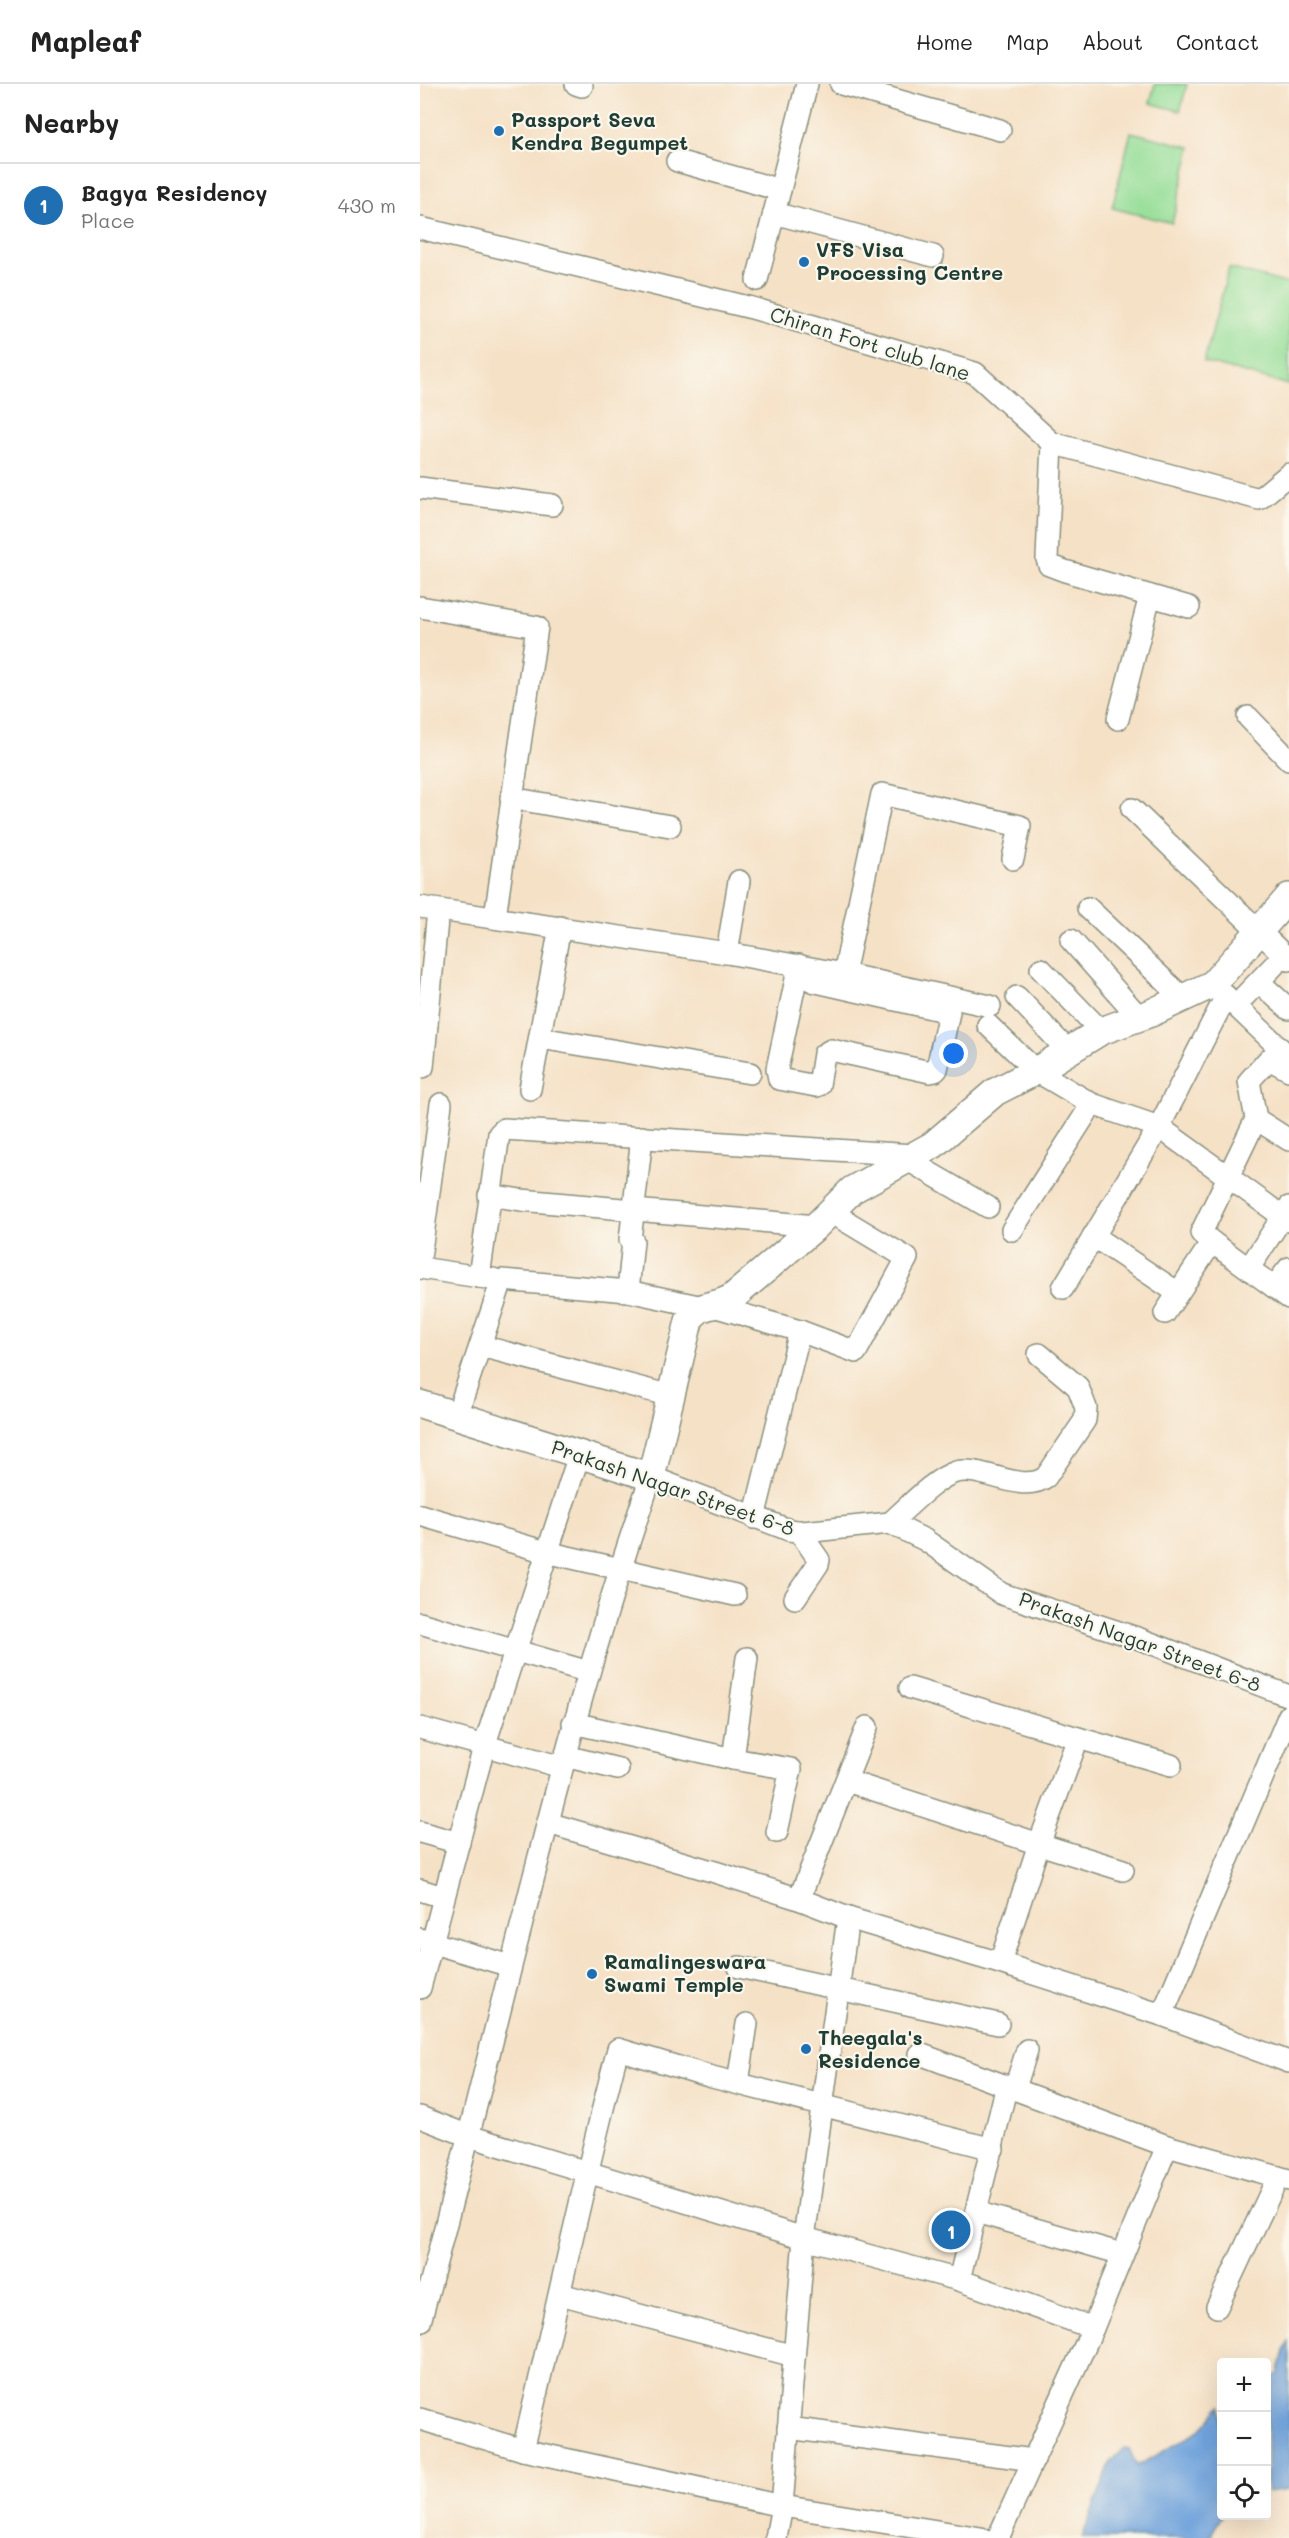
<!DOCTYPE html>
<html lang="en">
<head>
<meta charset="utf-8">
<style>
  body { margin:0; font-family:Mali,sans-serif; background:#f6f6f6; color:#222 }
  .controls { position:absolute; right:18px; bottom:18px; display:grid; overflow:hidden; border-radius:6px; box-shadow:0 6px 24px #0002 }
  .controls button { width:54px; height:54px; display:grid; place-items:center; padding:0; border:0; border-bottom:2px solid #e0e0e0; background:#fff; color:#222; font:30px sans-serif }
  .you { position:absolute; left:534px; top:970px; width:21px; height:21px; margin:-15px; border:4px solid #fff; border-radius:50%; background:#1a73e8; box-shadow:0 0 0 9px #1a73e833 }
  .badge { display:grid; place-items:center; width:39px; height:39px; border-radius:50%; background:#1f6fb2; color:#fff; font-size:20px; font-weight:700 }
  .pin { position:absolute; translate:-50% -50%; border:3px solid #fff; box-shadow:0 2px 6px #0006 }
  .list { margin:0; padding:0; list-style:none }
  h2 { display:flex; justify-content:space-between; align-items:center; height:78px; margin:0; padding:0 24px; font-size:26px }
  h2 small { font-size:20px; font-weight:400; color:#767676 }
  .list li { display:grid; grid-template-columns:39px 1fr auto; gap:18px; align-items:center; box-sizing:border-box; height:84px; padding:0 24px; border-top:2px solid #e0e0e0 }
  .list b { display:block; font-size:22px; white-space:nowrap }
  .list p { margin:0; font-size:20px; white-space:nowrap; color:#767676 }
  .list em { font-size:20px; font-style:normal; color:#767676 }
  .icon { flex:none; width:33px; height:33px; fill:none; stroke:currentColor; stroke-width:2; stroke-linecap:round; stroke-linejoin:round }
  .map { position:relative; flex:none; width:869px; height:2454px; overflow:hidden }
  header { display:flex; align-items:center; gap:36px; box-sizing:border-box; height:84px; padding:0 30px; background:#fff; border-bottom:2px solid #e0e0e0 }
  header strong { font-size:28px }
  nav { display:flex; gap:33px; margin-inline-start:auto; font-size:21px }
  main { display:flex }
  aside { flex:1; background:#fff }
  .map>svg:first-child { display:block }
</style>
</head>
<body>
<header>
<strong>Mapleaf</strong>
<nav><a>Home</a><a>Map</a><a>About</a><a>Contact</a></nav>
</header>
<main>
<aside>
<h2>Nearby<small></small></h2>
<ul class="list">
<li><span class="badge">1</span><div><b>Bagya Residency</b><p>Place</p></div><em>430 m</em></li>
</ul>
</aside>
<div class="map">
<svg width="869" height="2454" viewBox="0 0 869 2454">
  <rect width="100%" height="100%" fill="#fbf7ec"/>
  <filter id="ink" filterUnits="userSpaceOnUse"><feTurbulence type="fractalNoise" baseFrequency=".0167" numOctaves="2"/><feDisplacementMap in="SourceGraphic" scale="12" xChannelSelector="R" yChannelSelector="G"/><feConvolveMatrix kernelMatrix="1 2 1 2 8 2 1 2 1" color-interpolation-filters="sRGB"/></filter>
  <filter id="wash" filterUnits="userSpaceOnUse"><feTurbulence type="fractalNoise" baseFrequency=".008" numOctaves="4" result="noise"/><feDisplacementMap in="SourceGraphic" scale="24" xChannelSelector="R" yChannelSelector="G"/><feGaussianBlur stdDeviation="1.35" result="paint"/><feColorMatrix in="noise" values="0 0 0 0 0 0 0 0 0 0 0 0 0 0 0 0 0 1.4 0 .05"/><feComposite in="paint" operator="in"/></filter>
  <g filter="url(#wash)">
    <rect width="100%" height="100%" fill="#f5e1c6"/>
    <g fill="#96de98" stroke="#5a8e66" stroke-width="1.5">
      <path d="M735 0H767L760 27 730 19Z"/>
      <path d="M711 48 771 63 752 139 692 124Z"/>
      <path d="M809 184 869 200V301L784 278Z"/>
    </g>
    <g fill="#70a3dc" stroke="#487088" stroke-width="1.5">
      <path d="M869 2258V2405L847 2408V2293L858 2291 864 2266Z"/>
      <path d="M801 2321 802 2432 789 2454H662L691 2377 704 2364 709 2365 717 2382 780 2347Z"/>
    </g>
  </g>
  <g filter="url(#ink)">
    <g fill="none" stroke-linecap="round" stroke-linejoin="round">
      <g stroke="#8a8f7d" stroke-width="24">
        <g id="minor">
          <path d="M156 0 162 2"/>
          <path d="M421 0 580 46"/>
          <path d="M257 77 360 106"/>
          <path d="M354 129 513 172"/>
          <path d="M0 144 332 224 555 289 632 359 839 415 869 390"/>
          <path d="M337 196 387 0"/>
          <path d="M632 359 627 475 629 481 645 487 769 523"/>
          <path d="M0 404 132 421"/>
          <path d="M0 523 117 543 75 833"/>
          <path d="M828 633 869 676"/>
          <path d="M698 635 730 512"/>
          <path d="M91 714 250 742"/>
          <path d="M712 725 869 876"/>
          <path d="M0 823 307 869 424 890 570 922"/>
          <path d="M668 824 764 915"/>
          <path d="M651 856 719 933"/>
          <path d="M307 869 319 797"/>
          <path d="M379 881 357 985 359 995 396 1002 399 1001 404 970 411 966 510 988 515 987 517 985 529 928 392 897"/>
          <path d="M621 885 681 947"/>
          <path d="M424 890 462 710 600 742 593 775"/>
          <path d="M839 898 869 925"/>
          <path d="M796 903 869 973"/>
          <path d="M597 913 648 967"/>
          <path d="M816 921 864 871"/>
          <path d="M0 940H7L18 826"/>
          <path d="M568 941 616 987 672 1020 739 1043 869 1137"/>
          <path d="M120 954 330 989"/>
          <path d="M3 983 7 940"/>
          <path d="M110 1005 140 843"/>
          <path d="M836 1035 869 1056"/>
          <path d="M486 1075 568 1123"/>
          <path d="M69 1111 101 1116 396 1142"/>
          <path d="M592 1146 672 1020"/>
          <path d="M673 1152 758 1209"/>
          <path d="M792 1158 869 1214"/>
          <path d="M0 1174 21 1020"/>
          <path d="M0 1184 73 1195"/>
          <path d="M829 1184 869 1123"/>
          <path d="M59 1193 79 1050 84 1045 494 1071"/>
          <path d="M854 1203 869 1184"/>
          <path d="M643 1204 739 1043 806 912"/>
          <path d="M208 1207 213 1157 210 1156 222 1053"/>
          <path d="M293 1222 380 1247 436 1268 487 1174 409 1127"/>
          <path d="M745 1229 792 1158 781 1149 836 1035 829 997 849 975 869 986"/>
          <path d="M61 1262 251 1312"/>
          <path d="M37 1331 82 1196 208 1207 283 1223"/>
          <path d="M0 1431 126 1468 315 1511"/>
          <path d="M334 1434 380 1247"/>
          <path d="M470 1439C487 1424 515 1394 536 1388 563 1381 601 1411 626 1393L665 1336 666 1324 658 1303 619 1270"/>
          <path d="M375 1514 398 1480 399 1476 379 1447"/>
          <path d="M0 1539 169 1588"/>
          <path d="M153 1639 313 1675 371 1685 357 1748"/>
          <path d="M0 1644 142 1683"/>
          <path d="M658 1654 751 1681"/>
          <path d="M145 1672 198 1685"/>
          <path d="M313 1675 327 1574"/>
          <path d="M427 1697 619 1760 658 1654 490 1604"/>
          <path d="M128 1739 295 1788 379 1815 428 1834 580 1879 742 1931 869 1978"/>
          <path d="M0 1748 39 1759"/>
          <path d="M0 1806 23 1813"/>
          <path d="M379 1815 447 1643"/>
          <path d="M0 1855 90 1882"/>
          <path d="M580 1879 619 1760 703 1786"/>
          <path d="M319 1883 578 1940"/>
          <path d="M0 1904 64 1663 159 1371"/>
          <path d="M742 1931 869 1631"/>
          <path d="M500 1970 747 2062 869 2096"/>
          <path d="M318 1999 327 1940"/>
          <path d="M595 2004 607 1966"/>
          <path d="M0 2033 49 2052 384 2154 539 2196 673 2244"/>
          <path d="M556 2128 702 2170"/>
          <path d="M539 2196 587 2001"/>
          <path d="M140 2210 374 2272"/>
          <path d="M797 2223 858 2093"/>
          <path d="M0 2238C77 1956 135 1669 231 1393L369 1446 383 1448 470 1439 505 1456 582 1510 720 1555 869 1612"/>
          <path d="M0 2335 103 2366 362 2422 561 2454"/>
          <path d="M368 2344 614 2376"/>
          <path d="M103 2366C135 2233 163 2098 198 1965L292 1993 573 2065"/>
          <path d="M356 2454 362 2422 384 2154 428 1834"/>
          <path d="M578 2454 673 2244 747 2062"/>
        </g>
      </g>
      <g stroke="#8a8f7d" stroke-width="30">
        <path id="tertiary" d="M0 1320 231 1393 269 1237C280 1217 295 1225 313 1213L396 1142 432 1106 513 1061 575 1008 616 987 681 947 731 929 793 900 869 813"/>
      </g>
      <use href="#minor" stroke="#fff" stroke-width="21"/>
      <use href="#tertiary" stroke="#fff" stroke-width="27"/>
    </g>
  </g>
  <g fill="#1f6fb2" stroke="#fbf7ec" stroke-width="2">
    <circle cx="79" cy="47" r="6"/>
    <circle cx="384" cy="178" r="6"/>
    <circle cx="172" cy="1890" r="6"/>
    <circle cx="386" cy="1965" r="6"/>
  </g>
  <g text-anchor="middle" stroke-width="4.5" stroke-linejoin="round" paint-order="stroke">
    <g font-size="20" font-weight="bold" fill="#1f3d34" stroke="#fbf7ec" text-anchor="start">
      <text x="91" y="43">Passport Seva<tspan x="91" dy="23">Kendra Begumpet</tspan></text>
      <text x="396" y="173">VFS Visa<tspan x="396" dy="23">Processing Centre</tspan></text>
      <text x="184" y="1885">Ramalingeswara<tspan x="184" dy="23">Swami Temple</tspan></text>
      <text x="398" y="1961">Theegala's<tspan x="398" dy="23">Residence</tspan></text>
    </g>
    <g font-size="20" fill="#1f3d34" stroke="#fbf7ec">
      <text transform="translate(450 260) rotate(17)" y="7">Chiran Fort club lane</text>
      <text transform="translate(253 1404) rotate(19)" y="7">Prakash Nagar Street 6-8</text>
      <text transform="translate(720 1558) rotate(20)" y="7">Prakash Nagar Street 6-8</text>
    </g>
  </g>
</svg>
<div class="controls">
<button>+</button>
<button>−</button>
<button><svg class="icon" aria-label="locate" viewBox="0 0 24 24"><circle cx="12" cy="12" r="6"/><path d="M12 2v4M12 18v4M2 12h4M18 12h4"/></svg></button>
</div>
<div class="you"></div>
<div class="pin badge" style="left:531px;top:2146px">1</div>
</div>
</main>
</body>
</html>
